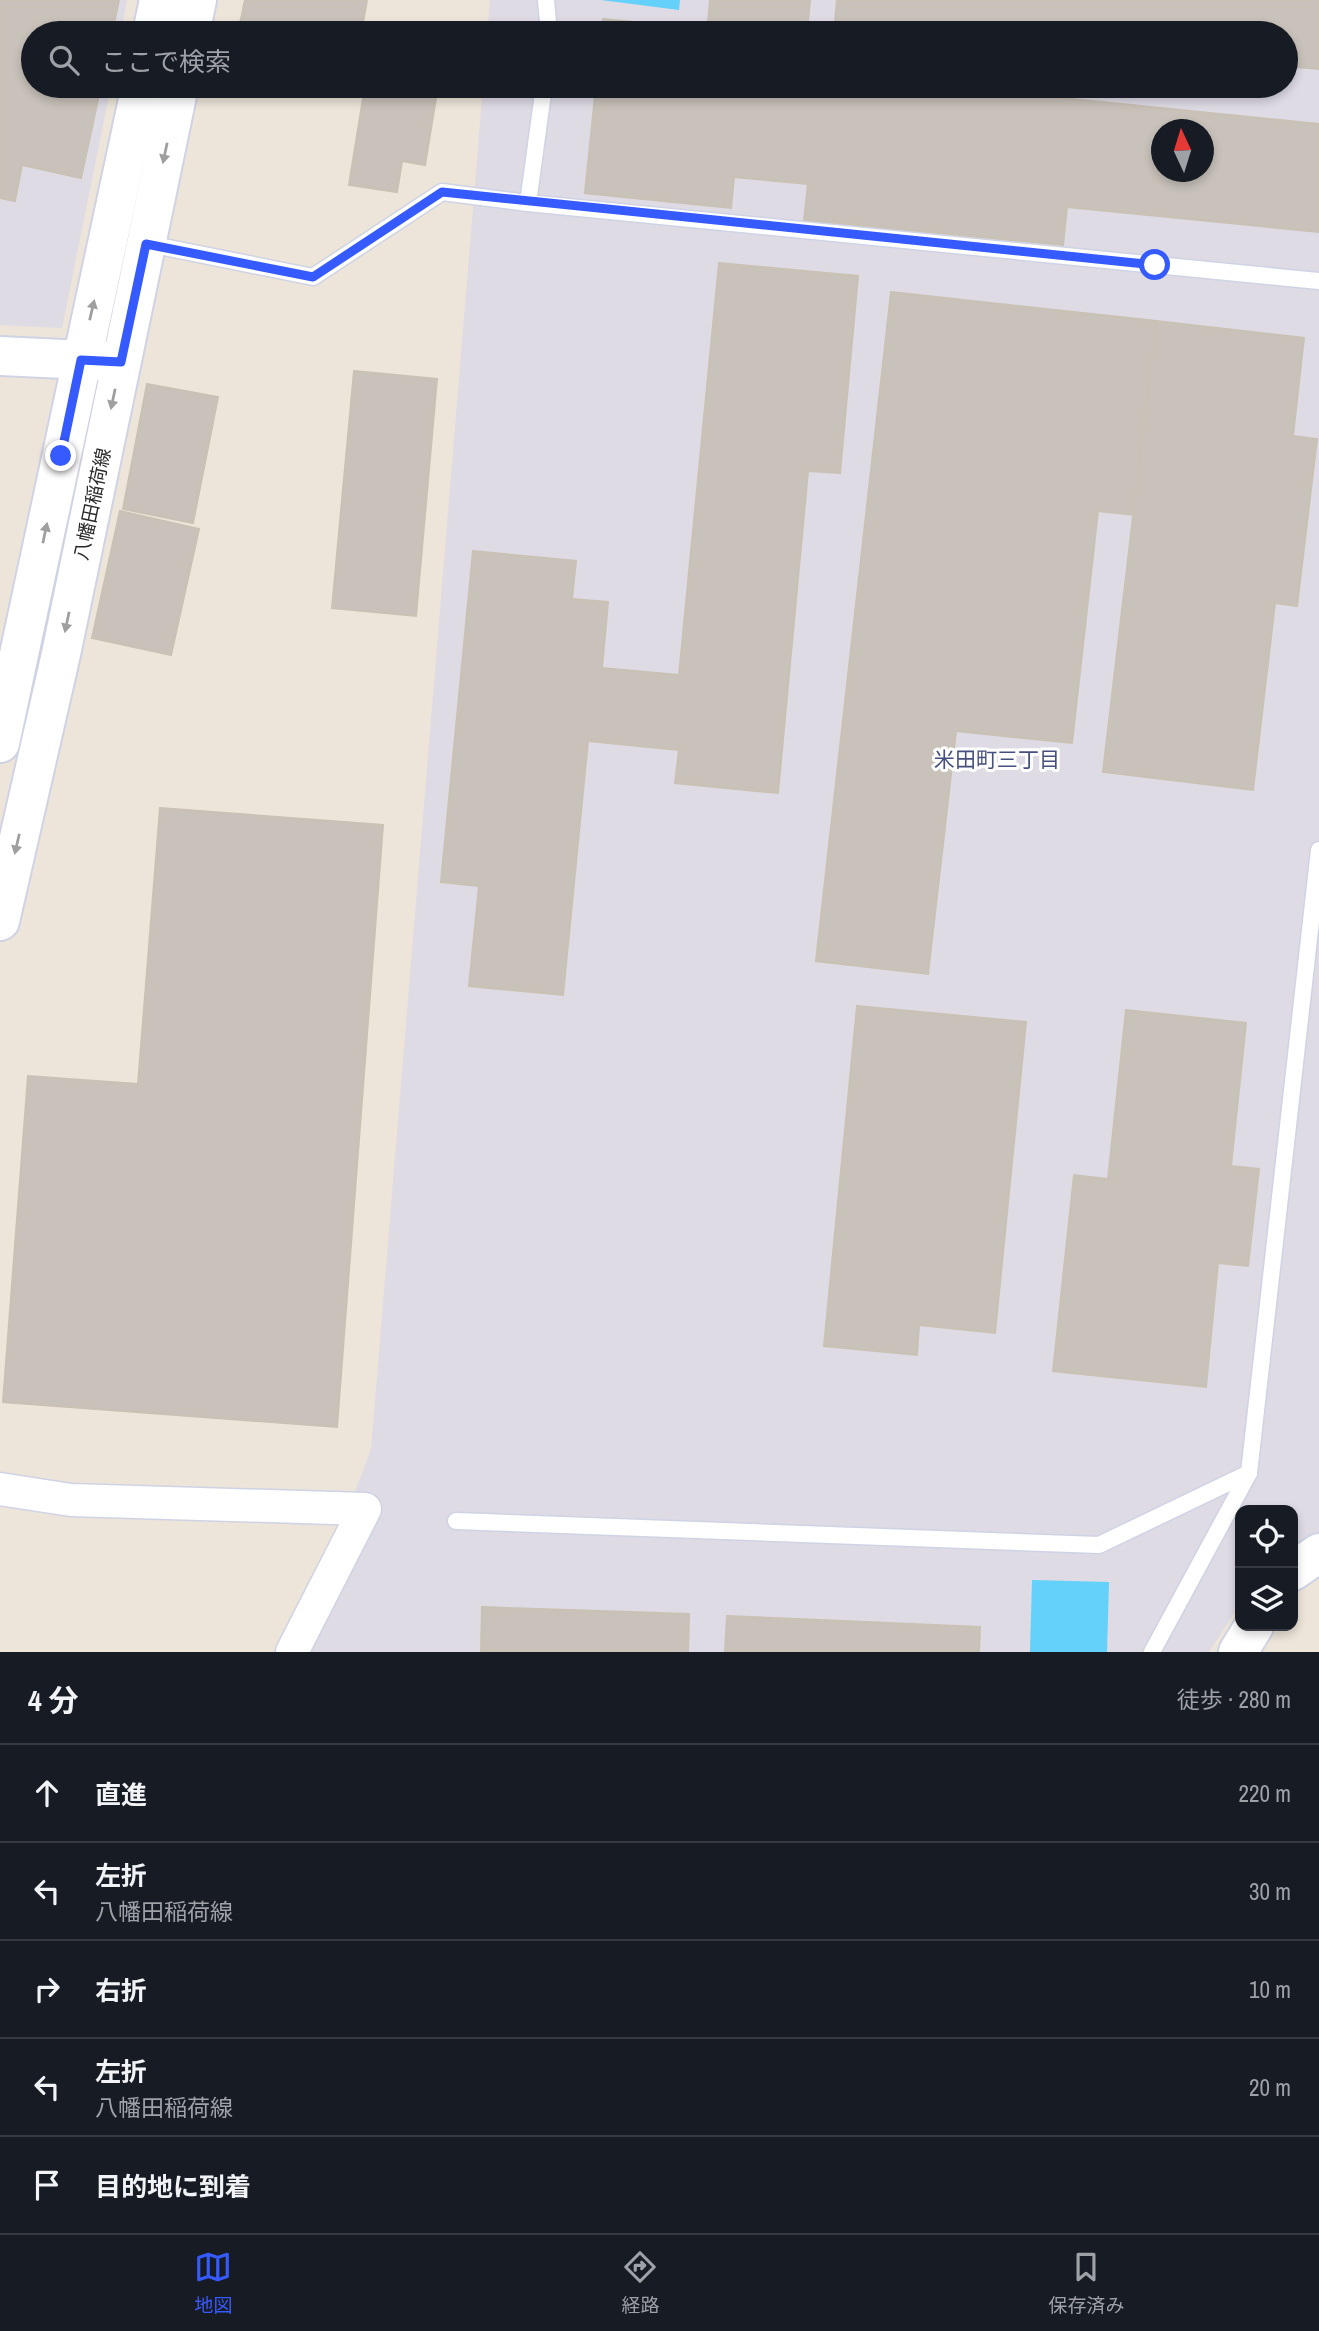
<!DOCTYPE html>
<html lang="ja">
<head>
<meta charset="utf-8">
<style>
  body { margin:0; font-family:"Archivo Narrow","Noto Sans JP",sans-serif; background:#20242c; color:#f1f3f6 }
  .controls { position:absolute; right:21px; bottom:21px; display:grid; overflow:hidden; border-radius:14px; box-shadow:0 4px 10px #0003 }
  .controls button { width:63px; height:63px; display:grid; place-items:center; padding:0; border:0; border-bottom:2px solid #363941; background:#171b24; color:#f1f3f6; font:35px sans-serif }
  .compass { position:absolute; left:1151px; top:119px; width:63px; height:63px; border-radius:50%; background:#171b24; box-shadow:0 4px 10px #0003; rotate:356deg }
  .stop { position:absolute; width:21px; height:21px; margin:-16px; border:5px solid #355aff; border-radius:50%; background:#fff }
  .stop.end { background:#355aff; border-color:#fff; box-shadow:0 2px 7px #0008 }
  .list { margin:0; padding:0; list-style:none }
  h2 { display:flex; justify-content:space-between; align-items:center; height:91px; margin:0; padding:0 28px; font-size:30px }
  h2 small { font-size:23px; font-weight:400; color:#9ea1a6 }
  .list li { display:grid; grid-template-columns:46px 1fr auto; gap:21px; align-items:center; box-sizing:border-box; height:98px; padding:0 28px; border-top:2px solid #363941 }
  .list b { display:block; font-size:26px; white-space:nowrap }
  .list p { margin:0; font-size:23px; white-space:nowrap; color:#9ea1a6 }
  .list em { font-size:23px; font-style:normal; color:#9ea1a6 }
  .icon { flex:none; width:38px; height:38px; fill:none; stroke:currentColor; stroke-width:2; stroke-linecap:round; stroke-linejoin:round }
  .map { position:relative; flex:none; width:1319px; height:1652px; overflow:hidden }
  .search { position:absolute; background:#171b24; box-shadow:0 4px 10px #0003; left:21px; right:21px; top:21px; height:77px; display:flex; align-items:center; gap:18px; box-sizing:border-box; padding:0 24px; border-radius:38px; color:#9ea1a6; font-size:26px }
  .sheet { height:581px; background:#171b24 }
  nav { display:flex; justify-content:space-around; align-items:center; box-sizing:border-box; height:98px; border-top:2px solid #363941; background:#171b24; font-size:19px; color:#9ea1a6 }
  nav a { display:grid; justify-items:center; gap:4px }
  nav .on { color:#355aff }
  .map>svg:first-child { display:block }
</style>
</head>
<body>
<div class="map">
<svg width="1319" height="1652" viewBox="0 0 1319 1652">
  <rect width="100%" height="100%" fill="#ede5da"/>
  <g fill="#dedbe5" fill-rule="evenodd">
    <path d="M0 0H127L121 33H33V86H111L62 328 0 325Z"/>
    <path d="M490 0H1319V1535L1293 1552V1510H1240V1604L1209 1652H294L371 1449 483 86H1286V33H487ZM1162 130H1204V172H1162Z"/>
  </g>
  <g fill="#63d1f9">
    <path d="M601 0H680L679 10Z"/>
    <path d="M1032 1580 1109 1582 1107 1652H1030Z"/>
  </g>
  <g fill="#c8c2ba" stroke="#c9c1b4" stroke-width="2" fill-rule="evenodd">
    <path d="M0 0H119L112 33H33V86H101L81 178 22 165 15 201 0 198Z"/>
    <path d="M245 0H367L361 33H238Z"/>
    <path d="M710 0H810L807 31 708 22Z"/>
    <path d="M837 0H1319V69L1286 66V33H834Z"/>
    <path d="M603 19 727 31V33H602Z"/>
    <path d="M365 86H438L425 165 402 161 397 192 349 185Z"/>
    <path d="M596 86H1005L1004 92 1319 124V232L1067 207 1063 245 804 220 808 184 734 177 731 208 585 193ZM1162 130H1204V172H1162Z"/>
    <path d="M719 263 858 276 840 473 808 471 778 793 675 783 679 750 588 741 563 995 469 986 479 886 441 882 473 551 576 561 572 599 608 602 602 668 679 675Z"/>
    <path d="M891 292 1156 321 1134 515 1098 511 1072 743 956 731 928 974 816 961Z"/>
    <path d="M1156 321 1304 338 1293 436 1317 439 1297 606 1275 603 1253 790 1103 772Z"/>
    <path d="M354 371 437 379 416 616 332 608Z"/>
    <path d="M147 384 218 397 193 523 123 509Z"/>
    <path d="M120 511 199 529 171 655 92 638Z"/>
    <path d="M160 808 383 825 337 1427 3 1402 28 1076 138 1084Z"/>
    <path d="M857 1006 1026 1022 995 1333 919 1325 917 1355 824 1346Z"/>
    <path d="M1126 1010 1246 1023 1231 1166 1259 1169 1248 1266 1218 1263 1206 1387 1053 1371 1074 1175 1108 1179Z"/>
    <path d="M482 1607 689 1614 688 1652H481Z"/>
    <path d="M727 1616 980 1627 979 1652H725Z"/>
  </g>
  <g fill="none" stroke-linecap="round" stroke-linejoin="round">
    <g stroke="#cfd3e4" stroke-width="19">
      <g id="lane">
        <path d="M546 0 549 33"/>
        <path d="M544 86 528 203 1319 281"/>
        <path d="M144 243 313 277 442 192 528 203"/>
        <path d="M456 1521 1099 1545 1249 1473 1319 850"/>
        <path d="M1152 1652 1249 1473"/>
      </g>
    </g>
    <g stroke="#cfd3e4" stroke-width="35">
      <path id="street" d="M0 1489 71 1500 365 1509 292 1652"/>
    </g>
    <g stroke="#cfd3e4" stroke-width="42">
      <g id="secondary">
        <path d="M152 33 159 0"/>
        <path d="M190 33 197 0"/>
        <path d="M0 356 106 361"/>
        <path d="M0 743 141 86"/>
        <path d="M0 921 61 654 179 86"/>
        <path d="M1293 1571 1319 1553"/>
        <path d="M1238 1652 1254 1626"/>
      </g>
    </g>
    <use href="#lane" stroke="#fff" stroke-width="16"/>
    <use href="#street" stroke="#fff" stroke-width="32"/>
    <use href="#secondary" stroke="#fff" stroke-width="38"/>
  </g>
  <defs><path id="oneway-solid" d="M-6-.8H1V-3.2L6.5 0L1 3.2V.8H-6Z" transform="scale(1.75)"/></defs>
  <g fill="#9f9f9f">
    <use href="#oneway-solid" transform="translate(165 153) rotate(102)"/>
    <use href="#oneway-solid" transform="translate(92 310) rotate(-77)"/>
    <use href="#oneway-solid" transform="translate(113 399) rotate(102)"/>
    <use href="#oneway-solid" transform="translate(45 533) rotate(-78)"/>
    <use href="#oneway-solid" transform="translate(67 622) rotate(102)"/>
    <use href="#oneway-solid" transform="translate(17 844) rotate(103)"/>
  </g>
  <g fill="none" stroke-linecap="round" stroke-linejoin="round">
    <path stroke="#355aff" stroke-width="9" d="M61 456 81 360 121 362 146 244 313 277 442 192 1155 265"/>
  </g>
  <g text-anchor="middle" stroke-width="6" stroke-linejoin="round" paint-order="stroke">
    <g font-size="19" fill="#2a2a2a" stroke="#fff">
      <text transform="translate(92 504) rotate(-78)" y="7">八幡田稲荷線</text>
    </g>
    <g font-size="21" fill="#46507e" stroke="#fff">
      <text x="997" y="767">米田町三丁目</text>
    </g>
  </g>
</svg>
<div class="controls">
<button><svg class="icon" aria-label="locate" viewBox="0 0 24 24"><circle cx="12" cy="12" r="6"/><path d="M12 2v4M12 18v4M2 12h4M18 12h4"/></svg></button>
<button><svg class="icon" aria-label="layers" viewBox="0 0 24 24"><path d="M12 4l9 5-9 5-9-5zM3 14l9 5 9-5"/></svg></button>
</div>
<svg class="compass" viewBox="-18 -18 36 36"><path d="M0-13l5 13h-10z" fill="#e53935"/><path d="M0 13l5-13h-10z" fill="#9ea1a6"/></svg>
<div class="stop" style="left:1155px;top:265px"></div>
<div class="stop end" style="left:61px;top:456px"></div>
<div class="search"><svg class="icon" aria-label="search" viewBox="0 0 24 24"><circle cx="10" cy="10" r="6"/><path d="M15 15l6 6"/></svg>ここで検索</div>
</div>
<section class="sheet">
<h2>4 分<small>徒歩 · 280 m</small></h2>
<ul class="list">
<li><svg class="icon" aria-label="ahead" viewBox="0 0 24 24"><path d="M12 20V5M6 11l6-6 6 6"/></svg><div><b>直進</b></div><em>220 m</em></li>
<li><svg class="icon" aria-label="left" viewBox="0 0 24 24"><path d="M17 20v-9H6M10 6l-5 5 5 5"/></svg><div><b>左折</b><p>八幡田稲荷線</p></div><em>30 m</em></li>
<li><svg class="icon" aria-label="right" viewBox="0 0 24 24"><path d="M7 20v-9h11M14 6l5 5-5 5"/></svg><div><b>右折</b></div><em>10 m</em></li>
<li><svg class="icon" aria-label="left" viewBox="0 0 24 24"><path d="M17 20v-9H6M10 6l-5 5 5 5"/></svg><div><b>左折</b><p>八幡田稲荷線</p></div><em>20 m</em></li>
<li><svg class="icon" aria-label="arrive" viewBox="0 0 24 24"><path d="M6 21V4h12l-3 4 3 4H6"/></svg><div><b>目的地に到着</b></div></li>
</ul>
</section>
<nav>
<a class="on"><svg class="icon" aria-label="map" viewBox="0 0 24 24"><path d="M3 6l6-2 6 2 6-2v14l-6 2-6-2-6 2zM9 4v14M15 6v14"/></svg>地図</a>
<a><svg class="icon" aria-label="directions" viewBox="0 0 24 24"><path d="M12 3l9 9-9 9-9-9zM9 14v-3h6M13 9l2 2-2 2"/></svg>経路</a>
<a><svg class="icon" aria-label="saved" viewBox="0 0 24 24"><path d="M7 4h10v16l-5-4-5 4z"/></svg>保存済み</a>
</nav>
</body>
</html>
